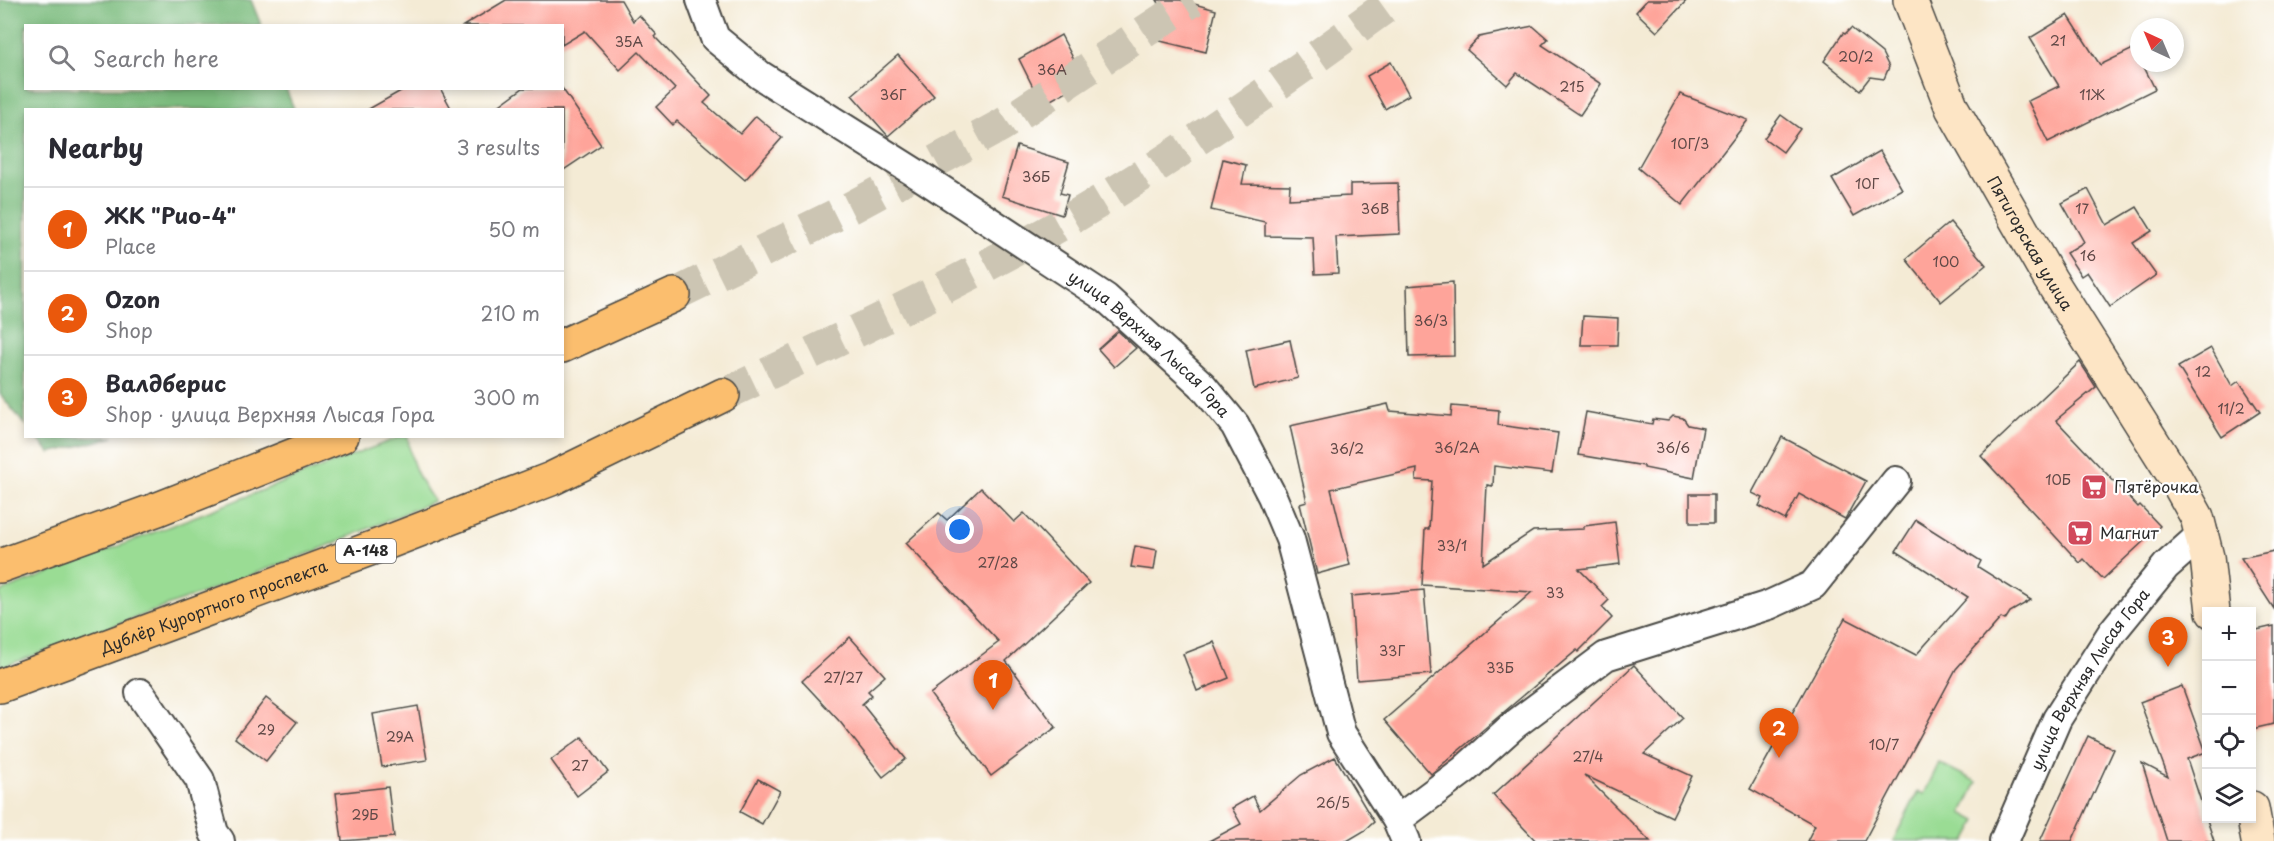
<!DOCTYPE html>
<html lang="en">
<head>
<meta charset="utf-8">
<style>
  body { margin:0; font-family:"Playpen Sans",sans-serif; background:#f2f2f3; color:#2b2b33 }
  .controls { position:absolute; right:18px; bottom:18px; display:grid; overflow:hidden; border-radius:0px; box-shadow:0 3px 9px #0003 }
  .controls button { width:54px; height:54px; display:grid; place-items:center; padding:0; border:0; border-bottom:2px solid #e1e1e2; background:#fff; color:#2b2b33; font:30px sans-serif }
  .compass { position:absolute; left:2130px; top:18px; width:54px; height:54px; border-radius:50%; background:#fff; box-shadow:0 3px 9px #0003; rotate:316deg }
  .you { position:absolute; left:960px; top:530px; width:21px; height:21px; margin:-15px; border:4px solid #fff; border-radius:50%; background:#1a73e8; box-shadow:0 0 0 9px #1a73e833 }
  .badge { display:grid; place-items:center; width:39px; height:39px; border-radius:50%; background:#ea580c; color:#fff; font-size:20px; font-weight:700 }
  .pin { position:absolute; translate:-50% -50px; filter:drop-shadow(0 2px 3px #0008) }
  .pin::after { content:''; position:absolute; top:32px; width:21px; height:18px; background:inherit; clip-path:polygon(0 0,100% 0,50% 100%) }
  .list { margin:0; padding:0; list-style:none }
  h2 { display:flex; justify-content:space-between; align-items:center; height:78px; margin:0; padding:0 24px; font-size:26px }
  h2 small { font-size:20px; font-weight:400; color:#7c7c81 }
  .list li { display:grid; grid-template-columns:39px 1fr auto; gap:18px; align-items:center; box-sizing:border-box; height:84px; padding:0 24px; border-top:2px solid #e1e1e2 }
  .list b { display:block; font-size:22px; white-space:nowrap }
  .list p { margin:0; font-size:20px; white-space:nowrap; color:#7c7c81 }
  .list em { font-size:20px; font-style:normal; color:#7c7c81 }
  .icon { flex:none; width:33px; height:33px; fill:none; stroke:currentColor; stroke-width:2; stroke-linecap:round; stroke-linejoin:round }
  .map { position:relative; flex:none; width:2274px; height:841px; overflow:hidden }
  .search { position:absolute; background:#fff; box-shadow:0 3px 9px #0003; left:24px; top:24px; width:540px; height:66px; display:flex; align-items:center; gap:15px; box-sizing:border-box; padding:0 21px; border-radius:0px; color:#7c7c81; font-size:22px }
  .panel { position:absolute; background:#fff; box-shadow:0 3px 9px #0003; left:24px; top:108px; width:540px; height:330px; border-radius:0px }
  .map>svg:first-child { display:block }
</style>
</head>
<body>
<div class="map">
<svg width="2274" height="841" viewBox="0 0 2274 841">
  <rect width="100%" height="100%" fill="#fff"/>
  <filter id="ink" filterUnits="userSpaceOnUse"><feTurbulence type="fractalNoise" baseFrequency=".0167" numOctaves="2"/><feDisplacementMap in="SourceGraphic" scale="12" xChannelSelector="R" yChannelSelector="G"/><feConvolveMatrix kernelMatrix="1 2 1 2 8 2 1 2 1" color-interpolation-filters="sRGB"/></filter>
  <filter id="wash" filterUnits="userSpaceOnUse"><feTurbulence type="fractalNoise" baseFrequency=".008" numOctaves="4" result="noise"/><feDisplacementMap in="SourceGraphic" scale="24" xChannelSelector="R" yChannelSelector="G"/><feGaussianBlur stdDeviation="1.35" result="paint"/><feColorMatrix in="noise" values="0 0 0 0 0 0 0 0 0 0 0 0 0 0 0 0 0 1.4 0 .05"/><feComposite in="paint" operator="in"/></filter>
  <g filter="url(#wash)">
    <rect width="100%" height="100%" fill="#f4ebd5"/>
    <g fill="#9adc94" stroke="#628460" stroke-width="1.5">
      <path d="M400 437H408C410 463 419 480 434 501L313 552 0 668V592Z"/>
      <path d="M1939 763 1977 782 1962 813 1977 821 1966 841H1893L1918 792 1924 794Z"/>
    </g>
    <g fill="#7bbc7e" stroke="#537454" stroke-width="1.5">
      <path d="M0 0H251L261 25 26 26V88L286 89 294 109 26 110 25 425 0 394Z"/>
      <path d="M36 437H114L50 453Z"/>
    </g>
    <g id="blocks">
      <g fill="#fea49a">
        <path d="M506 0H621L633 21 639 15 657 35 655 37 711 96 704 103 740 134 756 116 782 138 745 180 677 121 673 125 656 107 675 89 639 52 620 70 585 31 562 45V26H463Z"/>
        <path d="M1157 0H1180L1216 10 1206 52 1160 41 1166 14Z"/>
        <path d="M1647 0H1687L1657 32 1636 12Z"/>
        <path d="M2068 15 2100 65 2135 48 2139 63H2142L2155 89 2048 142 2028 101 2059 86 2030 38Z"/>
        <path d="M1533 26 1548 39 1542 45 1601 84 1580 115 1517 73 1507 85 1467 50 1479 37Z"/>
        <path d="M1851 28 1882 53 1889 67 1884 79 1870 77 1860 90 1824 61 1843 33 1845 34Z"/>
        <path d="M1061 35 1085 81 1042 105 1019 59Z"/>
        <path d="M898 55 934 96 888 136 852 95Z"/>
        <path d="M1391 62 1409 95 1385 109 1367 76Z"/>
        <path d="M406 88H440L452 110H367Z"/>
        <path d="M523 88H562L601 145 562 171V110H493Z"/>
        <path d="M1680 94 1748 120 1682 205 1638 168Z"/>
        <path d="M1781 115 1800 129 1783 152 1764 138Z"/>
        <path d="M1017 146 1069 162 1060 193 1068 195 1062 215 1002 196Z"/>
        <path d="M1880 151 1902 189 1854 216 1832 179Z"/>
        <path d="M1223 159 1246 165 1242 184 1290 185 1289 199 1350 196V184L1398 183 1400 234 1336 237 1338 273 1315 274 1313 237 1265 236V222L1211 210Z"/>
        <path d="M2088 189 2107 225 2137 207 2152 231 2133 243 2156 275 2110 307 2087 272 2081 276 2066 253 2084 242 2062 203Z"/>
        <path d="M1950 222 1986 265 1941 302 1906 259Z"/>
        <path d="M1453 282 1454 356 1409 357 1407 286Z"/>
        <path d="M1583 316 1618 318 1617 345H1581Z"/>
        <path d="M1118 331 1136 348 1114 367 1098 349Z"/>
        <path d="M1290 340 1298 378 1254 389 1246 350Z"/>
        <path d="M2211 348 2232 386 2239 381 2260 412 2222 437 2178 367Z"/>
        <path d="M2080 362 2096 387 2056 420 2138 507 2140 505 2160 526 2103 579 2084 559 2080 563 1981 456Z"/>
        <path d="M1388 404 1390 411 1451 416 1452 406 1499 410 1498 425 1558 433 1552 473 1494 466 1493 486 1487 485 1483 564 1533 531 1584 529V526L1615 522 1620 564 1579 569 1609 600 1602 607 1612 618 1578 652 1577 650 1431 774 1384 720 1532 592 1422 585 1425 529H1429L1432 481 1416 480 1417 469 1331 489 1350 565 1317 574 1300 504 1307 502 1290 426Z"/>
        <path d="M1586 412 1652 424 1653 419 1668 421 1673 416 1683 418 1688 425 1703 428 1694 478 1644 468V466L1578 455Z"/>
        <path d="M1782 437 1866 481 1845 519 1799 494 1785 520 1759 506 1763 498 1752 493Z"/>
        <path d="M981 488 1014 522 1024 513 1089 583 1006 661 1056 727 991 776 930 694 999 642 906 543 939 513 947 520Z"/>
        <rect x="1690" y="494" width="24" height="29"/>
        <path d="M1916 520 1981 561 1978 567 2031 600 2010 612 2005 620 2001 618 1956 669 1864 841H1807L1815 825 1750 789 1845 618 1916 655 1968 597 1896 551Z"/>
        <path d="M1135 546 1157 550 1154 570 1131 567Z"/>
        <path d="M2274 551V609L2241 558Z"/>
        <path d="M1424 590 1431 674 1357 680 1351 596Z"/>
        <path d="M2274 626V724L2252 729V631Z"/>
        <path d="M850 637 885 676 868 691 872 695 862 704 906 759 883 777 841 723 802 681Z"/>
        <path d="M1214 642 1229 678 1197 691 1183 654Z"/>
        <path d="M1634 665 1683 718 1644 754 1692 776 1672 817 1584 775 1650 841H1536L1493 795Z"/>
        <path d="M2182 686 2206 752 2187 759 2214 841H2167L2142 763 2168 777 2140 702Z"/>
        <path d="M266 698 297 722 266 761 235 738Z"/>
        <path d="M418 706 427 760 382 767 373 714Z"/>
        <path d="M2088 736 2114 749 2072 841H2040Z"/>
        <path d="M582 737 608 772 577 796 551 760Z"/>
        <path d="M1335 757 1374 822 1364 831 1347 841H1209L1241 824 1232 808 1253 796 1260 810 1301 775Z"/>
        <path d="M758 779 780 791 762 824 740 812Z"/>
        <path d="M388 787 394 837 342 841 336 793Z"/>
      </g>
    </g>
  </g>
  <g filter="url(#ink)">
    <use href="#blocks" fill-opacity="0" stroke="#494844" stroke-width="1.5"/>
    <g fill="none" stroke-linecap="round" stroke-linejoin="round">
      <g stroke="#ccc5b3" stroke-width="33" stroke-dasharray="33 16" stroke-linecap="butt">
        <path d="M674 295 852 207 1002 125 1193 0"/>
        <path d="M723 395C839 340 956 285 1067 221 1181 155 1289 77 1395 0"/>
      </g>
      <g stroke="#494844" stroke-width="32">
        <g id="street">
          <path id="s1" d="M701 0 715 38 760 75 922 177 1106 298 1202 385 1235 425 1272 496 1290 539 1341 733 1397 820 1406 841"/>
          <path d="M140 693 200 780 214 833 220 841"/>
          <path d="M1397 820 1464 770 1514 725 1606 656 1769 605 1813 585 1896 481"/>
          <path id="s2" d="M2004 841 2057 719 2113 631 2166 566 2203 533"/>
        </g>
      </g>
      <g stroke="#494844" stroke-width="36">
        <g id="secondary">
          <path id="s3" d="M1910 0 1952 108 2050 279 2173 474 2197 517 2207 557 2213 612"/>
          <path d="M2252 808 2258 841"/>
        </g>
      </g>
      <g stroke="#494844" stroke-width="36">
        <g id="primary">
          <path d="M562 346 674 295"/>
          <path d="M0 566 158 509 342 436"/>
          <path id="s4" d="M0 686 383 544 551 479 723 395"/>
        </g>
      </g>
      <use href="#street" stroke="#fff" stroke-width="28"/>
      <use href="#secondary" stroke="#fde5c5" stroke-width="33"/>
      <use href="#primary" stroke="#fbbe6e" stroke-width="33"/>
    </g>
  </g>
  <defs>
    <g id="supermarket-square" transform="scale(1.35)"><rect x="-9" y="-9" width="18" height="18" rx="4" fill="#d1495b" stroke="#fff"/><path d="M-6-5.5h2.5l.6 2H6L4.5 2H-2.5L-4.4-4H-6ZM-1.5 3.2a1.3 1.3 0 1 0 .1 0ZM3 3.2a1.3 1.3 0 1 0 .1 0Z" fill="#fff"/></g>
  </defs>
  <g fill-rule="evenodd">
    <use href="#supermarket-square" x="2094" y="487"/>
    <use href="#supermarket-square" x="2080" y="533"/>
  </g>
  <g text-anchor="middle" stroke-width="4.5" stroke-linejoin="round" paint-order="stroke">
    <g font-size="14" fill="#604947">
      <text x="2058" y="46">21</text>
      <text x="629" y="47">35А</text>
      <text x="1856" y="62">20/2</text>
      <text x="1052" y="75">36А</text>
      <text x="1572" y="92">215</text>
      <text x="893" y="100">36Г</text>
      <text x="2092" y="100">11Ж</text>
      <text x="1690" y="149">10Г/3</text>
      <text x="1036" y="182">36Б</text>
      <text x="1867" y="189">10Г</text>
      <text x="1375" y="214">36В</text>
      <text x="2082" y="214">17</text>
      <text x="2088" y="261">16</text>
      <text x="1946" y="267">100</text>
      <text x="1431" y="326">36/3</text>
      <text x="2203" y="377">12</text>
      <text x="2231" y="414">11/2</text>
      <text x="1457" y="453">36/2А</text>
      <text x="1673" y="453">36/6</text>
      <text x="1347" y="454">36/2</text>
      <text x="2058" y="485">10Б</text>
      <text x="1452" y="551">33/1</text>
      <text x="998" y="568">27/28</text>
      <text x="1555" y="598">33</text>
      <text x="1392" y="656">33Г</text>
      <text x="1500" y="673">33Б</text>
      <text x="843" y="683">27/27</text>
      <text x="266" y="735">29</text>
      <text x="400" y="742">29А</text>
      <text x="1884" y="750">10/7</text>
      <text x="1588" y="762">27/4</text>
      <text x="580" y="771">27</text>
      <text x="1333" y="808">26/5</text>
      <text x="365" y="820">29Б</text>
    </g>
    <rect fill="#fff" stroke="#6b6b6b" stroke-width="1.5" x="336" y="539" width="60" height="24" rx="4.5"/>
    <g font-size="15" font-weight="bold" fill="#2b2b2b">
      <text x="366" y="556">А-148</text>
    </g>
    <g font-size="16" fill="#2b2b2b" stroke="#fff">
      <text dy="6" stroke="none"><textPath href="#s3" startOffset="272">Пятигорская улица</textPath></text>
      <text dy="6" stroke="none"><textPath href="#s1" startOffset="573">улица Верхняя Лысая Гора</textPath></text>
      <text dy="6" stroke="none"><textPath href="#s4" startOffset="228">Дублёр Курортного проспекта</textPath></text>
      <text dy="6" stroke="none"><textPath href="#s2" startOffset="184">улица Верхняя Лысая Гора</textPath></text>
    </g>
    <g font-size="16" fill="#2b2b2b" stroke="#fff" text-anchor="start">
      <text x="2114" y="493">Пятёрочка</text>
      <text x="2100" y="539">Магнит</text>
    </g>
  </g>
</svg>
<div class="controls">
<button>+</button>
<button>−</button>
<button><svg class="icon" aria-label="locate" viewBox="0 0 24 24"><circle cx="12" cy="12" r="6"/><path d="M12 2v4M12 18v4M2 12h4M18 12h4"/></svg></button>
<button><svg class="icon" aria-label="layers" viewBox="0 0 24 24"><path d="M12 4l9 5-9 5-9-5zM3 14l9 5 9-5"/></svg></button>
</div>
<svg class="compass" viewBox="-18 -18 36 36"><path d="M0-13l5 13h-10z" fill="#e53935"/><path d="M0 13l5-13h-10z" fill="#7c7c81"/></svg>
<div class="you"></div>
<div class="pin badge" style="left:993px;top:710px">1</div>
<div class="pin badge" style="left:1779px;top:758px">2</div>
<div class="pin badge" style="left:2168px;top:667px">3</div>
<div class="search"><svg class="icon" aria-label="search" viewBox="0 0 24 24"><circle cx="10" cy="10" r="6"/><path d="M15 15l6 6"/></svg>Search here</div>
<section class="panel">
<h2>Nearby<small>3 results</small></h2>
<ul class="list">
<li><span class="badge">1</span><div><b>ЖК &quot;Рио-4&quot;</b><p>Place</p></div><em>50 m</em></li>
<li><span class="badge">2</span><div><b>Ozon</b><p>Shop</p></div><em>210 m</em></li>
<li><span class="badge">3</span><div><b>Валдберис</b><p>Shop · улица Верхняя Лысая Гора</p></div><em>300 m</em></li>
</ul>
</section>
</div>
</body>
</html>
